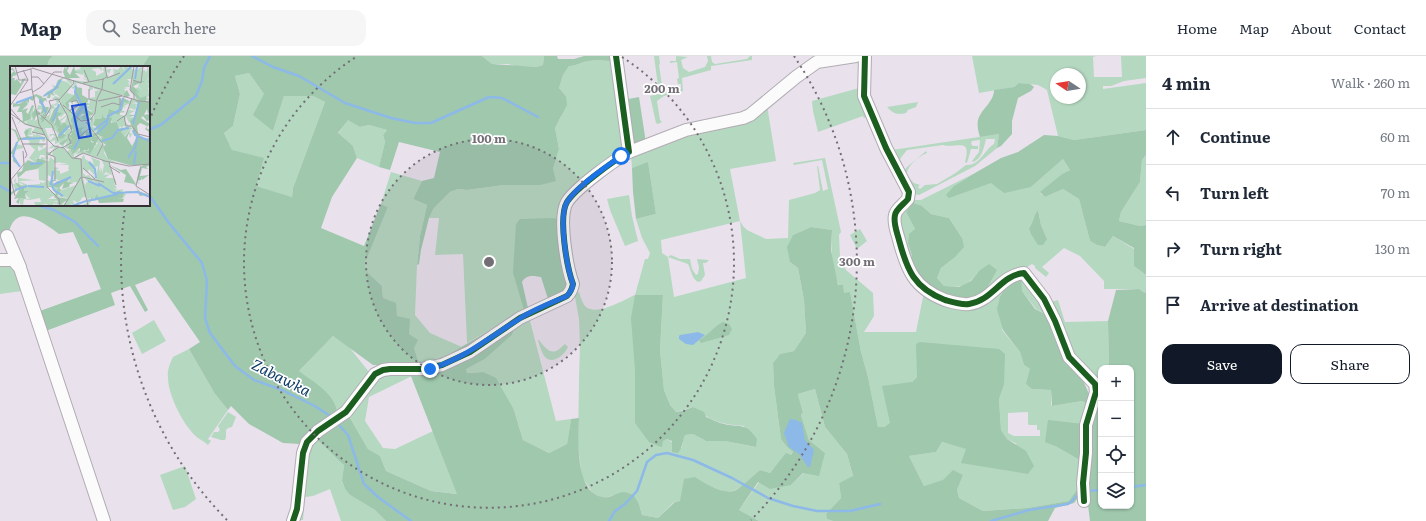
<!DOCTYPE html>
<html lang="en">
<head>
<meta charset="utf-8">
<style>
  body { margin:0; font-family:Literata,serif; background:#f6f6f7; color:#1f2937 }
  .controls { position:absolute; right:12px; bottom:12px; display:grid; overflow:hidden; border-radius:8px; box-shadow:0 1px 3px #0004 }
  .controls button { width:36px; height:36px; display:grid; place-items:center; padding:0; border:0; border-bottom:1px solid #e0e1e3; background:#fff; color:#1f2937; font:20px sans-serif }
  .compass { position:absolute; left:1050px; top:12px; width:36px; height:36px; border-radius:50%; background:#fff; box-shadow:0 1px 3px #0004; rotate:282deg }
  .stop { position:absolute; width:12px; height:12px; margin:-9px; border:3px solid #1a73e8; border-radius:50%; background:#fff }
  .stop.end { background:#1a73e8; border-color:#fff; box-shadow:0 1px 4px #0008 }
  .list { margin:0; padding:0; list-style:none }
  h2 { display:flex; justify-content:space-between; align-items:center; height:52px; margin:0; padding:0 16px; font-size:17px }
  h2 small { font-size:13px; font-weight:400; color:#747a83 }
  .list li { display:grid; grid-template-columns:26px 1fr auto; gap:12px; align-items:center; box-sizing:border-box; height:56px; padding:0 16px; border-top:1px solid #e0e1e3 }
  .list b { display:block; font-size:15px; white-space:nowrap }
  .list em { font-size:13px; font-style:normal; color:#747a83 }
  .actions { display:flex; gap:8px; padding:12px 16px }
  .actions a { flex:1; padding:9px 0; border:1px solid #111827; border-radius:12px; text-align:center; font-size:14px; color:#111827 }
  .actions .main { background:#111827; color:#fff }
  .icon { flex:none; width:22px; height:22px; fill:none; stroke:currentColor; stroke-width:2; stroke-linecap:round; stroke-linejoin:round }
  .map { position:relative; flex:none; width:1146px; height:465px; overflow:hidden }
  header { display:flex; align-items:center; gap:24px; box-sizing:border-box; height:56px; padding:0 20px; background:#fff; border-bottom:1px solid #e0e1e3 }
  header strong { font-size:19px }
  nav { display:flex; gap:22px; margin-inline-start:auto; font-size:14px }
  .search { width:280px; height:36px; background:#f6f6f7; display:flex; align-items:center; gap:10px; box-sizing:border-box; padding:0 14px; border-radius:12px; color:#747a83; font-size:15px }
  main { display:flex }
  aside { flex:1; background:#fff }
  .map>svg:first-child { display:block }
</style>
</head>
<body>
<header>
<strong>Map</strong>
<div class="search"><svg class="icon" aria-label="search" viewBox="0 0 24 24"><circle cx="10" cy="10" r="6"/><path d="M15 15l6 6"/></svg>Search here</div>
<nav><a>Home</a><a>Map</a><a>About</a><a>Contact</a></nav>
</header>
<main>
<div class="map">
<svg width="1146" height="465" viewBox="0 0 1146 465">
  <rect width="100%" height="100%" fill="#e9e2ec"/>
  <g fill="#b5d8c1" fill-rule="evenodd">
    <path d="M53 0H149L142 11H47L49 4Z"/>
    <path d="M482 0H544L543 9 538 11 515 10 508 8H492Z"/>
    <path d="M609 0H613L625 93 593 119 561 165 516 168 525 257 511 262 467 287 463 198 435 199 439 162H429L434 152 450 136 458 133 467 134 504 129H540L553 113 559 93 555 72 561 61 566 40 559 32 563 19 569 10C574 10 576 9 581 7 589 3 605 4 613 6Z"/>
    <path d="M654 0H659L660 8 659 9 663 36 681 33V28H678L677 23 679 22 677 6 670 7V5H676V0L688 1 681 4 683 12 689 16 705 11 708 5 707 0H711L712 6 715 8 747 3 750 0H752V4L711 10V14L682 22 683 35 674 36V37L664 40 657 45 660 64 662 66 658 68 656 67 650 40 659 38Z"/>
    <path d="M972 0H1096L1093 1 1094 21H1122L1121 0H1146V22L1124 25 1111 30H1103V33L1146 27V74L1074 84 1058 80 1047 34 1038 29 1019 27 1014 31 979 37ZM1056 18H1080V42H1056Z"/>
    <path d="M859 12H861L869 60 864 62 863 60 818 76 813 55 812 45 859 32 861 17Z"/>
    <path d="M249 17 264 38 273 75 284 40H313L325 46 293 132 292 141 255 130 232 94 224 77 233 70 240 38 235 20Z"/>
    <path d="M918 46 916 51 908 54 906 57C896 59 894 58 887 51Z"/>
    <path d="M767 49 776 105 730 113 740 165 743 170 747 174 766 183 788 182 789 144 815 137 820 134 817 110H818L823 135 828 133 822 104 794 109 793 107 825 102 841 176 839 179 840 201 846 214 873 237 874 260 864 276H916L924 236 951 248 1019 220 1051 261 1036 253 1022 235 1002 274 1020 296 1024 309 1030 313 1032 333 1051 334V349L1052 350 1082 345 1090 349 1084 368 1046 386 1057 391 1083 406 1081 434 1076 435 1070 445 1027 452 983 455 959 442 957 434 963 419 924 430 909 400 936 396 942 386 967 393 962 407 1017 388 1007 383 1001 374 999 343 1004 329 917 321 912 326 890 368 884 371H878L868 321 861 296 850 237 844 238C831 220 831 195 832 174L811 171 793 179 790 206 798 212 804 244 806 277 794 295 780 298 773 307 774 330 781 383 787 391 793 396C788 404 777 407 770 417L760 414C752 420 744 430 735 434 724 440 705 427 695 421L680 445 674 446 658 462 642 459 639 448 624 436 604 442 594 439 582 421 578 390 579 322 580 289 579 263 575 241 539 257V256L579 236C581 241 582 247 586 251 598 260 623 244 635 239L645 203H648L650 197 642 182 636 163 656 158 648 107 632 112 631 99ZM740 165 746 222 674 241 668 201 688 208C691 214 692 223 698 226L701 225 705 219 703 207H706L709 204 697 203 699 211 698 218 696 219 692 213 690 203H680L671 199 668 201 662 197 661 184ZM635 239H663L660 294 664 334 670 349 676 356 693 351C713 366 720 368 744 370L755 391 725 385H706L693 378 685 379 683 384 682 392 667 383 663 384 635 367ZM1028 356V368L1029 369H1037V374H1040V380H1014L1008 377V357Z"/>
    <path d="M348 63 360 71 369 69 387 74 383 79 385 86 379 111 357 102 353 90 338 78Z"/>
    <path d="M999 78 997 92 975 110 919 139 914 138 907 124 910 123 914 127 920 129 918 131 920 133 925 129 937 128 954 118 966 109C980 110 984 94 994 88L995 83H986C984 91 982 103 973 106L972 105 979 96 980 84 972 85 971 88 973 90H978V93H971L967 107 965 106C972 80 956 93 943 89L907 94 900 103 905 114 906 112 926 95 927 97C919 100 907 110 907 118L904 119 892 94Z"/>
    <path d="M1146 99V169L1140 170 1119 165 1121 156 1140 126 1142 104Z"/>
    <path d="M1063 103 1070 114 1062 118 1040 137 1045 141 1063 133 1079 143 1090 185 1097 189 1105 191 1113 180 1134 193V210L1146 219V235L1145 237 1139 233H1104V225L1080 200 1064 192 1042 211 1049 217 1046 221 1035 212V210L1032 208 983 239 979 215C967 230 963 232 944 230L937 222 941 212 954 202 962 182 949 162 931 158 922 150 906 156 915 173 908 188 912 199 909 208 898 171 902 152 913 144H921L975 117 954 130 991 127 1031 131ZM1038 154 1041 169 1047 183 1029 172C1034 166 1033 159 1038 154Z"/>
    <path d="M391 116 422 125 413 143 427 149 420 180 417 209 415 259 430 277 462 291 451 297 427 306 418 305 409 278 397 260 383 242 382 230 367 216 365 207 388 151 381 148Z"/>
    <path d="M629 139 632 160 638 185 625 190 610 154 607 143Z"/>
    <path d="M860 173 867 185 857 193 850 179Z"/>
    <path d="M8 206 18 213 22 235 0 238V207Z"/>
    <path d="M1058 244 1065 266 1108 265 1109 312H1101V325L1076 307 1051 246Z"/>
    <path d="M529 261 556 365 571 363 567 388 549 397 523 384 514 354 482 316 467 317 465 313 485 303 512 279 516 268Z"/>
    <path d="M154 264 166 285 142 298 132 277Z"/>
    <path d="M333 280 349 291 369 316C368 331 347 347 337 357L299 315Z"/>
    <path d="M538 284H539C543 289 549 298 556 295 559 294 562 290 565 288L568 291C563 302 548 311 542 296 540 292 539 288 538 284Z"/>
    <path d="M189 293 215 338 228 354 208 383 211 385 208 389C205 386 201 384 198 382 184 371 168 339 168 322 167 314 170 307 173 301Z"/>
    <path d="M410 316 412 320 369 341 365 365 383 392 395 393 433 375 458 438 431 435 386 415 380 400 368 393 350 362 346 361 377 320Z"/>
    <path d="M815 333 825 371 847 398 853 421 839 427 841 442 826 458 827 463 833 465H759L739 454 759 426 791 429 825 397 809 384 801 359 803 355 798 343V338Z"/>
    <path d="M228 356 236 361 232 371 228 372 226 374V381L225 384H221L211 381 214 376H218L220 374 218 370Z"/>
    <path d="M317 384C327 391 334 401 344 409L342 426 345 433 350 439 375 454 386 465H341L330 433 313 440 305 441 303 464H298L305 395Z"/>
    <path d="M185 410 196 443 185 451 173 454 160 419Z"/>
  </g>
  <g fill="#9fc8ad" fill-rule="evenodd">
    <path d="M0 0H53L49 4 47 11H11V149H149V11H142L149 0H482L492 8 537 11 543 9 544 0H557L558 3H574L584 0H609L614 6C605 4 590 3 581 7 576 9 574 10 569 10L563 19 559 32 566 40 567 49 555 72 559 93 553 113 556 125 540 129H504L467 134 458 133 450 136 434 152 429 162 421 194 419 208 417 209 420 180 427 149 413 143 422 125 434 122 440 96 399 86 390 114 379 111 385 86 383 79 387 74 369 69 360 71 348 64 338 77 353 90 357 102 332 141 321 172 364 190 381 148 388 151 365 207 367 216 382 230 383 242 396 247 397 260 410 263 409 278 418 284 414 292 418 305 428 306 451 297 511 262 519 261 512 279 485 303 466 313 467 317 483 316 496 322 514 354 523 384 549 397 567 388 571 363 579 362C578 383 575 436 602 441 609 443 616 437 623 436 626 436 631 438 634 440L639 448 642 459 658 462 675 446 680 445 684 423 695 421C705 427 724 440 736 434 744 429 752 420 760 414L770 417 786 397 791 399 793 396 787 391 781 383 774 330 773 307 780 298 794 295 806 277 804 244 798 212 790 206 787 191 793 179 811 171 832 174 831 194 838 229H843L844 237 850 236 861 296 868 321 878 371H884L890 367 882 330 912 326 917 321 916 288 920 286 999 293 1005 298 1004 329 999 343 1001 374 1007 383 1026 395 1034 410 1028 418 961 407 966 393 942 386 936 396 909 400 924 430 943 424 953 414 963 419 957 434 959 442 983 455 1027 452 1069 445 1076 435 1081 434 1083 406 1057 391 1045 386 1048 364 1084 368 1089 349 1082 345 1052 350 1051 334 1032 333 1026 328 1030 313 1024 309 1020 296 1003 274 997 253 1000 241 1011 223H1021L1022 235 1035 253 1051 261 1083 324 1089 338H1098L1101 335V450H1131V312H1109L1108 265 1116 234 1139 233 1145 237 1146 235V465H1090L1087 441 1080 439 1074 447 1055 452 1048 465H833L827 463 826 458 841 442 839 427 853 420 847 398 825 371 815 333 798 338V340L803 356 801 359 809 384 825 397 819 420 803 417 791 429 770 433 758 426 739 454 759 465H386L375 454 350 439 345 433 342 425 344 409C334 401 327 391 317 384L316 379C328 374 338 371 346 361L350 362 368 393 380 400 386 415 431 435 457 438 407 310 373 309 333 280 299 315C313 326 336 338 337 357L300 388 283 387 249 368 231 350 228 354 215 338 189 293 200 286 155 221 135 229 148 254 145 256 130 230 111 237 115 249 43 276 37 256 101 233 87 197 83 198 73 176 59 178C50 171 24 151 14 165 7 174 13 176 0 181ZM249 17 264 38 253 59 273 75 284 40H313L325 46 293 132 292 141 256 130 264 102 232 94 224 77 233 70 240 38 235 20Z"/>
    <path d="M1019 27 1030 28 1034 31 1031 35 1018 42 1012 65V78L1001 90 997 92 999 78 980 81C978 75 977 69 978 64 981 53 994 46 994 34L1014 31Z"/>
    <path d="M639 41 646 87 633 91 623 44Z"/>
    <path d="M1146 74V99L1142 104 1140 126 1121 156 1119 165 1140 170 1146 169V219L1134 210V192L1113 180 1105 191 1097 189 1090 185 1079 143 1063 133 1045 141 1040 136 1062 118 1070 114 1063 103 1031 131 1004 137 991 127 949 142 946 139 954 130 975 117 1001 102 1018 96 1044 79 1058 80 1074 84Z"/>
    <path d="M648 106 656 158 636 163 633 136 632 112Z"/>
    <path d="M913 147 922 150 931 158 949 162 962 182 964 191 954 202 941 212 937 222 944 230 959 231 971 225 979 215 989 208 997 214 983 239 968 245 931 235 909 208 912 199 908 188 909 178 915 173 906 156Z"/>
    <path d="M1038 154 1041 169 1047 183 1043 189H1038L1031 178 1029 172C1034 166 1033 159 1038 154Z"/>
    <path d="M554 162 561 165 569 224 567 233 549 246 541 221C533 220 527 218 522 226L528 252 525 257 513 217 516 168 520 163Z"/>
    <path d="M635 239H663L660 294 664 334 670 349 676 356 682 355 693 351 704 356 706 361C712 363 718 367 724 368 742 372 745 366 757 383L756 391 725 385H706L693 378 685 379C682 386 683 391 678 397L672 396V385L667 383 663 385 662 391 658 390 649 386 635 367V315L631 262Z"/>
    <path d="M723 266 729 268 732 273 729 279 701 287 699 284C708 280 714 270 723 266Z"/>
  </g>
  <g fill="#8db9e9">
    <path d="M698 276 705 279 693 289 686 288 679 283V280L680 279Z"/>
    <path d="M790 363 796 364 802 367 805 384 814 394 810 411H808L799 398 789 391 784 377Z"/>
  </g>
  <g fill="none" stroke-linecap="round" stroke-linejoin="round">
    <g stroke="#8db9e9" stroke-width="2.5">
      <path d="M252 0 273 11 299 20 345 47 391 62 415 67H431L489 41 502 42 538 61"/>
      <path d="M149 74 162 68 196 40 202 25 204 12 210 0"/>
      <path d="M0 107H11"/>
      <path d="M0 130 11 136"/>
      <path d="M149 139 169 167 202 207 207 225 205 262 210 277 235 310 254 324 282 334 315 350 333 362"/>
      <path d="M37 149 54 154 75 166 98 190"/>
      <path d="M337 367 348 379 364 428 378 441 411 465"/>
      <path d="M1131 431 1146 429"/>
      <path d="M1088 435 1101 434"/>
      <path d="M609 465 615 455 625 448 637 435 647 406 656 399 667 397 693 404 732 422 768 442 793 450 817 455H850L880 448"/>
      <path d="M991 465 1029 454 1068 448 1072 445 1079 437"/>
    </g>
    <g stroke="#b1acb3" stroke-width="14">
      <g id="minor">
        <path d="M616 0 629 96"/>
        <path d="M865 0 864 40 886 92 909 136 908 143C904 148 896 153 895 159 893 167 897 176 899 184 907 214 914 232 945 244 952 246 961 249 969 248 992 245 1001 219 1024 217L1044 243 1055 265 1069 301 1095 328 1096 336 1086 369V397L1083 427 1084 445"/>
        <path d="M7 180 20 211"/>
        <path d="M0 204H13L20 212 104 465"/>
        <path d="M293 465 297 453 303 397 307 386 318 375 346 356 375 318 383 314 390 313H422L442 309 470 296 520 262 567 240C571 236 572 233 573 228 567 212 558 161 567 146 576 132 613 105 629 96L686 74 743 62 750 59 796 21 817 6 856 0"/>
      </g>
    </g>
    <use href="#minor" stroke="#fcfbfc" stroke-width="12"/>
    <g stroke="#fff" stroke-width="8">
      <g id="cycleway">
        <path d="M865 0 864 40 886 92 909 136 908 143C904 148 896 153 895 159 893 167 897 176 899 184 907 214 914 232 945 244 952 246 961 249 969 248 992 245 1001 219 1024 217L1044 243 1055 265 1069 301 1095 328 1096 336 1086 369V397L1083 427 1084 445"/>
        <path d="M293 465 297 453 303 397 307 386 318 375 346 356 375 318 383 314 390 313H422L442 309 470 296 520 262 567 240C571 236 572 233 573 228 567 212 558 161 567 146 576 132 613 105 629 96L616 0"/>
      </g>
    </g>
    <use href="#cycleway" stroke="#1b5e20" stroke-width="6"/>
  </g>
  <g fill="none" stroke-linecap="round" stroke-linejoin="round">
    <path stroke="#1a73e8" stroke-width="5" d="M430 313C465 302 489 282 519 263 534 253 551 247 567 240 570 236 573 233 573 228 567 212 558 161 567 146 577 130 605 112 621 100"/>
  </g>
  <circle cx="489" cy="206" r="123" fill="#736e75" fill-opacity=".12"/>
  <g fill="none" stroke="#736e75" stroke-width="2" stroke-dasharray="2 4">
    <circle cx="489" cy="206" r="123"/>
    <path d="M622 1A245 245 0 1 1 356 1"/>
    <path d="M227 464A368 368 0 0 1 125 152M149 65A368 368 0 0 1 184 0M794 0A368 368 0 0 1 751 464"/>
  </g>
  <g text-anchor="middle" stroke-width="3.5" stroke-linejoin="round" paint-order="stroke">
    <g font-size="15" font-style="italic" fill="#0e3d67" stroke="#fff">
      <text transform="translate(281 322) rotate(27)" y="5">Zabawka</text>
    </g>
  </g>
  <g transform="translate(10 10)">
    <rect width="140" height="140" fill="#e9e2ec"/>
    <path d="M72 0H91L92 4V5L89 2 81 3 86 6V10L90 8 88 5 90 8 94 6 92 0 94 3V0H102L96 2V4L99 3H101L99 8 96 4V9H99L97 12 104 8 103 4 105 7 104 4H103V3L108 4 111 0 115 5 113 0 120 2 122 0 121 3 127 4 131 1 130 6 131 2 133 1 131 5 135 4 136 7 138 0 140 11 136 15 140 12V17L136 19 140 18 138 23 140 26 138 25 140 30 137 31 140 35 136 34 134 37V33L132 35H131L125 23 128 21 132 24 128 20 130 17H123L122 13H117L121 17 118 16 120 21H114L117 22 114 23 116 26 110 31 112 36 109 44 103 46 101 42 103 47 98 52 93 51V47L91 53 86 55 84 53 83 61 86 62 82 66 86 63 89 65 83 66 85 68 81 76 80 73 73 76 78 73 75 68 74 70 70 69V70L69 71H67L69 65V69L72 67 70 64 75 61 66 64V58L71 49 77 54 82 48 81 52 76 56 83 55 84 48 80 46 82 45 74 41 79 40 80 32 85 31V25L91 24 84 23 85 21 83 20V23L79 25V19L66 17 67 20 63 23 61 21 57 27 64 29 55 37 57 36 60 44 68 38 63 35V40L61 36 67 33 70 37 66 43 61 45 66 49 59 55 63 57 57 63H60L62 67 57 70 61 69 63 73 60 72 54 76 53 75 45 78V74L40 76 45 80 50 78 47 81H52L51 78H54L53 82 57 86 60 83 55 82 57 74 62 75 65 77V78L71 77 68 81 61 76V85L71 84 64 88V92L71 85H78V82L80 86 82 81H86L84 79 86 75V79L88 77 84 73 85 69 90 70 89 75 91 70 93 71 91 78 96 80 94 87 98 93 108 97 99 96 102 109 96 106 93 109 100 108 95 112H104L102 109 105 113 106 116 104 118 107 122H103L107 123 105 125 113 123 112 126 115 127 116 125H121V126L111 127 116 128 112 134 107 132 105 133H101L105 132 104 128 86 133 81 132 78 133 82 134 78 140 72 139 77 137V131H73L68 137 63 134 64 138 53 140 58 132 43 130 38 133H48L50 135H43L47 136 46 139 54 137 51 140H46L45 137 41 140 36 138 26 140 24 136H31L30 132 19 134 14 133 13 139 10 138V132L20 133 15 128 19 125 14 126 12 122 8 124 13 118 9 117 10 121 5 123 3 118 8 117V112L23 114 25 109 23 114H29L28 96 39 95 40 91 44 94 45 90 38 89V93L31 94V91L36 92 34 89 38 90 37 89H30L29 92H25L28 94 26 97 19 92 25 84 19 78H13V82L5 84 7 78 13 80 11 73 13 78H18L20 76 17 72 23 71V68L17 70 15 62 18 67V62H22L21 67 25 68 23 70 27 68 36 72 35 69 22 66 25 62 16 59 13 57 11 55 7 59 10 54 6 52 14 55 17 58 16 55 23 53 19 49 21 42 25 39 22 44 24 42 27 44 28 39 33 40V43L27 44V47L25 43 23 44 24 55 28 53V48L31 51V47L34 44 35 52 40 48 37 46 41 39 47 37 45 33H42L45 30 51 32 46 28 44 30 45 27H43L50 21 46 18 50 14 57 16 63 21 65 16 60 13 64 17 61 16 63 18 62 19 57 15 56 12 58 10 62 14 79 16 72 12 79 14 74 11V7L73 9 66 7 68 9 65 6H69L64 4 73 3H69ZM50 35 51 39 48 40 46 48 51 51 55 47 57 49 48 55 47 53 45 61V57L39 55 41 45H44L39 44 45 42 43 38 46 40ZM57 50 54 59 58 60 55 62V69L52 73 50 70 47 72 45 70 51 66 54 68 55 66 53 60 49 61 50 64 47 63 49 60 47 58H53L51 55ZM35 62H42V67L43 62 48 68H40L39 71 42 69 45 70 40 75ZM35 72 43 79 38 83 45 81 42 84 49 82 43 85 42 90 40 88 43 86H37L36 81 29 85 28 84V80L32 82 35 78H29L30 73 34 76 36 73H32ZM71 87V89L74 87 91 93 94 99 92 108V102L90 107 91 101 89 105 90 95 81 91 84 98 75 93 74 88 71 93 67 92ZM47 96 58 98 46 99H59L58 103H51H59L58 105 50 108V105L46 104 49 102H43L49 101H44V97H48ZM88 100 86 113 82 109H81L86 118 90 116 89 120 77 116 75 119 72 109 77 115H81L82 116 84 117H85L79 109 76 110 73 107V103L80 108 78 106 79 103 84 109 86 104 83 102ZM43 105 44 112 41 114 46 113 52 116 61 111 58 117 67 116 66 119 52 124 45 119 42 120 51 131 37 123 42 118H45L37 114 38 109 41 111ZM29 114 36 115 33 117 35 118 30 116V118L18 119 8 115ZM125 29 128 32V38L127 36 122 37 127 38 126 42 125 44 120 42 119 44 125 45 119 48 123 49 120 52 124 51 119 57 116 50 115 56 123 63H121L120 67 122 68V64L123 66 120 72 119 68 121 63H120L114 71 111 66 120 61 113 60 112 63 110 60 109 63 107 56 103 58 100 50 104 47 115 50 117 46 110 47 111 45 117 46 119 43H113H119L120 39 118 38 114 40 116 42 113 41V32L119 35 126 32Z" fill="#b5d8c1" fill-rule="evenodd"/>
    <path d="M55 0 56 4 57 0 59 1 57 5 60 9 64 0 65 5 70 6 65 7 70 12H54L46 18 50 21 43 26 44 30 41 28 40 32H37L38 27 34 30 32 32H36L37 36 35 34 33 37 35 41H39L34 55 31 57 32 54 30 53 35 46 26 50 24 55 22 48 25 43 31 47 33 40 29 37V33L26 30 23 35 19 33V37L16 35 18 38 12 44 18 42 16 46 18 48 22 39 24 40 20 47 21 53 13 56 12 46H7L10 40 3 41V37L9 38 26 28 33 31V30L37 26 44 22 42 18 45 21 48 14 55 11 53 6ZM3 2 7 9 3 10 2 12H5L4 15 7 13 11 18 12 13 16 12 6 29 0 28V9L4 5 0 3ZM123 15H135L123 20 131 28 126 25 130 32 136 30V35L140 36V45L138 48 137 43 134 49 139 48 140 54 137 55 133 50 131 52 140 58 136 62 140 64V66L138 70 139 66 135 63 137 60 130 57 127 60 128 68 134 73 140 72V99L136 101 138 103 132 102 130 110 139 109 132 114 131 111V114L127 115 131 119 127 116 125 120 130 126 137 128 140 131 136 129 130 130 128 127H114L112 132 107 133H114L113 136 89 137 88 134 81 135V131L83 133H87L85 132 87 128 88 132 102 129 110 124 109 127 128 125 124 118 114 116 116 109 100 99 111 104 116 103 126 118 129 104 133 99H119L98 93 93 81 96 79 91 75 93 71 88 69 84 71H87L89 72 80 88 75 85H79V82L77 85 75 84 64 89 70 85V82L61 89 63 84 61 86V83L57 82 62 78H59L60 75 58 74 54 78 51 79 49 77 59 72 62 73 57 68 61 69 63 63 57 64 60 63 59 59 63 58 60 55 70 39 68 33 58 37 59 38V43L58 40 57 42 54 40 57 41 55 37 64 29 66 21 72 22V29L79 33 77 37 80 38 74 41 84 48 79 50 80 53 82 51 83 53 82 57 80 53 74 54 71 51 75 48H72L69 51 73 54 69 53 66 59 68 62 75 61 71 64 73 67 74 65 76 64 72 71 76 70V65L80 66 81 76 84 77 81 74 83 68 89 65 86 63 82 66 87 61 83 59 85 53H91L93 47V51L97 52 99 43 107 46 112 32 115 30 113 29 117 24 120 30 113 32 119 35 118 37 114 36 112 45H114V46L111 45 109 49 104 47 100 51 102 52 101 57 107 56 109 63 121 60 120 55 124 51V50H120V49H125L128 37 125 36 129 34 120 25ZM122 59 124 69 127 71 122 80 117 72 121 62 115 71 111 66ZM54 36 46 43V46L52 47 48 51 51 59 54 56 58 60 52 67 56 69 52 73 47 72 49 67 47 63 49 60 46 62 47 58 44 61 46 52 43 58 39 55 44 43ZM0 62 6 64 9 72 16 71 14 66 17 63 19 64 17 70 25 71 10 74 6 79 4 90 9 99 10 101 3 95V88H0L8 74 5 66ZM27 92 37 95 27 103 16 105 8 112 7 107 12 105 14 98 18 94 26 97ZM61 111 57 116 64 117 60 118 59 121 52 123 54 117 49 122 42 120 46 125H47L48 123 49 122 51 125 48 124 51 127 48 125V127L54 131 48 128 47 131 59 133 51 138H47L48 134 44 131 46 128 42 121H38L41 119 39 118 41 114H45L41 118H45L47 115 52 116ZM6 112 5 116 14 121V125H19L15 128 16 133 10 132 9 138 6 136 9 132 4 133 10 122 0 130 1 126 9 122 4 115Z" fill="#9fc8ad" fill-rule="evenodd"/>
    <path fill="none" stroke="#8db9e9" stroke-width="2" d="M125 13 127 0M103 18 122 0M66 20 65 26 73 41 64 54 68 70M34 30 45 23 51 14M30 33 36 47M6 37 22 31M43 55 49 38M123 58 129 36M84 64 97 54M123 64 125 69 140 75M87 67 97 58 98 50 110 44 113 32M49 70 59 60M12 73 35 72M92 75 102 72 108 64 119 62M7 76 3 90 10 101M64 83 70 72M125 83 127 71M118 92 125 81M79 96 85 103 86 112M20 98 32 97M124 98 126 85M78 115 90 120M88 117 103 127M41 119 43 105M43 119 61 111M18 120 34 121M42 120 44 124 53 130M5 124 17 120M103 127 128 126 140 131M77 135 108 128M62 140 76 135"/>
    <path fill="none" stroke="#a19aa3" stroke-width="1" d="M5 0 9 14H18M22 2 129 35 140 36M74 4 79 16M6 7 21 3M21 11H28L34 18M97 12 110 7M123 14 131 17 133 0M73 17 94 13M22 23 29 58 37 73 44 80 54 82 62 92 71 93 72 114 78 140M79 23V33L86 35M92 23 93 13 97 11 95 0M10 26 18 14 13 4M23 26 31 21 44 6H52M124 33V28L120 24 124 0M49 34 64 17 63 14M88 35 112 30M53 39 71 55 80 54 85 47 87 33 92 23M0 40 9 27 22 23 21 2M91 41 103 37 110 39V32M0 42 10 54M59 45 69 39 67 34 61 36M0 47 15 58 33 63M28 47 42 59 48 75M114 50 116 60H122L128 68 140 71M2 51 17 89 15 92M35 52 41 41 39 35 48 33 57 49 62 65 58 70 61 77 52 82M107 55 116 49 122 32M76 56 93 78 87 90M22 66 35 69M69 71 80 62M37 73V121L49 133 50 140M12 78H36M38 88 45 91V115M39 89 41 86 49 81M64 92 73 87 95 95 119 100 140 98M99 96 106 119M99 100 110 107M131 100 126 120 140 129M73 102 85 113M72 111 94 116M1 114 5 130M0 115 14 98 13 85M54 140 71 111"/>
    <path fill="#1d4ed8" fill-opacity="0.15" stroke="#1d4ed8" stroke-width="2" d="M75 38 81 70 69 72 62 40Z"/>
    <rect width="140" height="140" fill="none" stroke="#342f35" stroke-width="2"/>
  </g>
  <circle cx="489" cy="206" r="6" fill="#736e75" stroke="#fff" stroke-width="2"/>
  <g font-size="12" text-anchor="middle" font-weight="bold" fill="#736e75" stroke="#fff" stroke-width="3.5" stroke-linejoin="round" paint-order="stroke">
    <text x="662" y="37">200 m</text>
    <text x="489" y="87">100 m</text>
    <text x="857" y="210">300 m</text>
  </g>
</svg>
<div class="controls">
<button>+</button>
<button>−</button>
<button><svg class="icon" aria-label="locate" viewBox="0 0 24 24"><circle cx="12" cy="12" r="6"/><path d="M12 2v4M12 18v4M2 12h4M18 12h4"/></svg></button>
<button><svg class="icon" aria-label="layers" viewBox="0 0 24 24"><path d="M12 4l9 5-9 5-9-5zM3 14l9 5 9-5"/></svg></button>
</div>
<svg class="compass" viewBox="-18 -18 36 36"><path d="M0-13l5 13h-10z" fill="#e53935"/><path d="M0 13l5-13h-10z" fill="#747a83"/></svg>
<div class="stop" style="left:621px;top:100px"></div>
<div class="stop end" style="left:430px;top:313px"></div>
</div>
<aside>
<h2>4 min<small>Walk · 260 m</small></h2>
<ul class="list">
<li><svg class="icon" aria-label="ahead" viewBox="0 0 24 24"><path d="M12 20V5M6 11l6-6 6 6"/></svg><div><b>Continue</b></div><em>60 m</em></li>
<li><svg class="icon" aria-label="left" viewBox="0 0 24 24"><path d="M17 20v-9H6M10 6l-5 5 5 5"/></svg><div><b>Turn left</b></div><em>70 m</em></li>
<li><svg class="icon" aria-label="right" viewBox="0 0 24 24"><path d="M7 20v-9h11M14 6l5 5-5 5"/></svg><div><b>Turn right</b></div><em>130 m</em></li>
<li><svg class="icon" aria-label="arrive" viewBox="0 0 24 24"><path d="M6 21V4h12l-3 4 3 4H6"/></svg><div><b>Arrive at destination</b></div></li>
</ul>
<div class="actions"><a class="main">Save</a><a>Share</a></div>
</aside>
</main>
</body>
</html>
